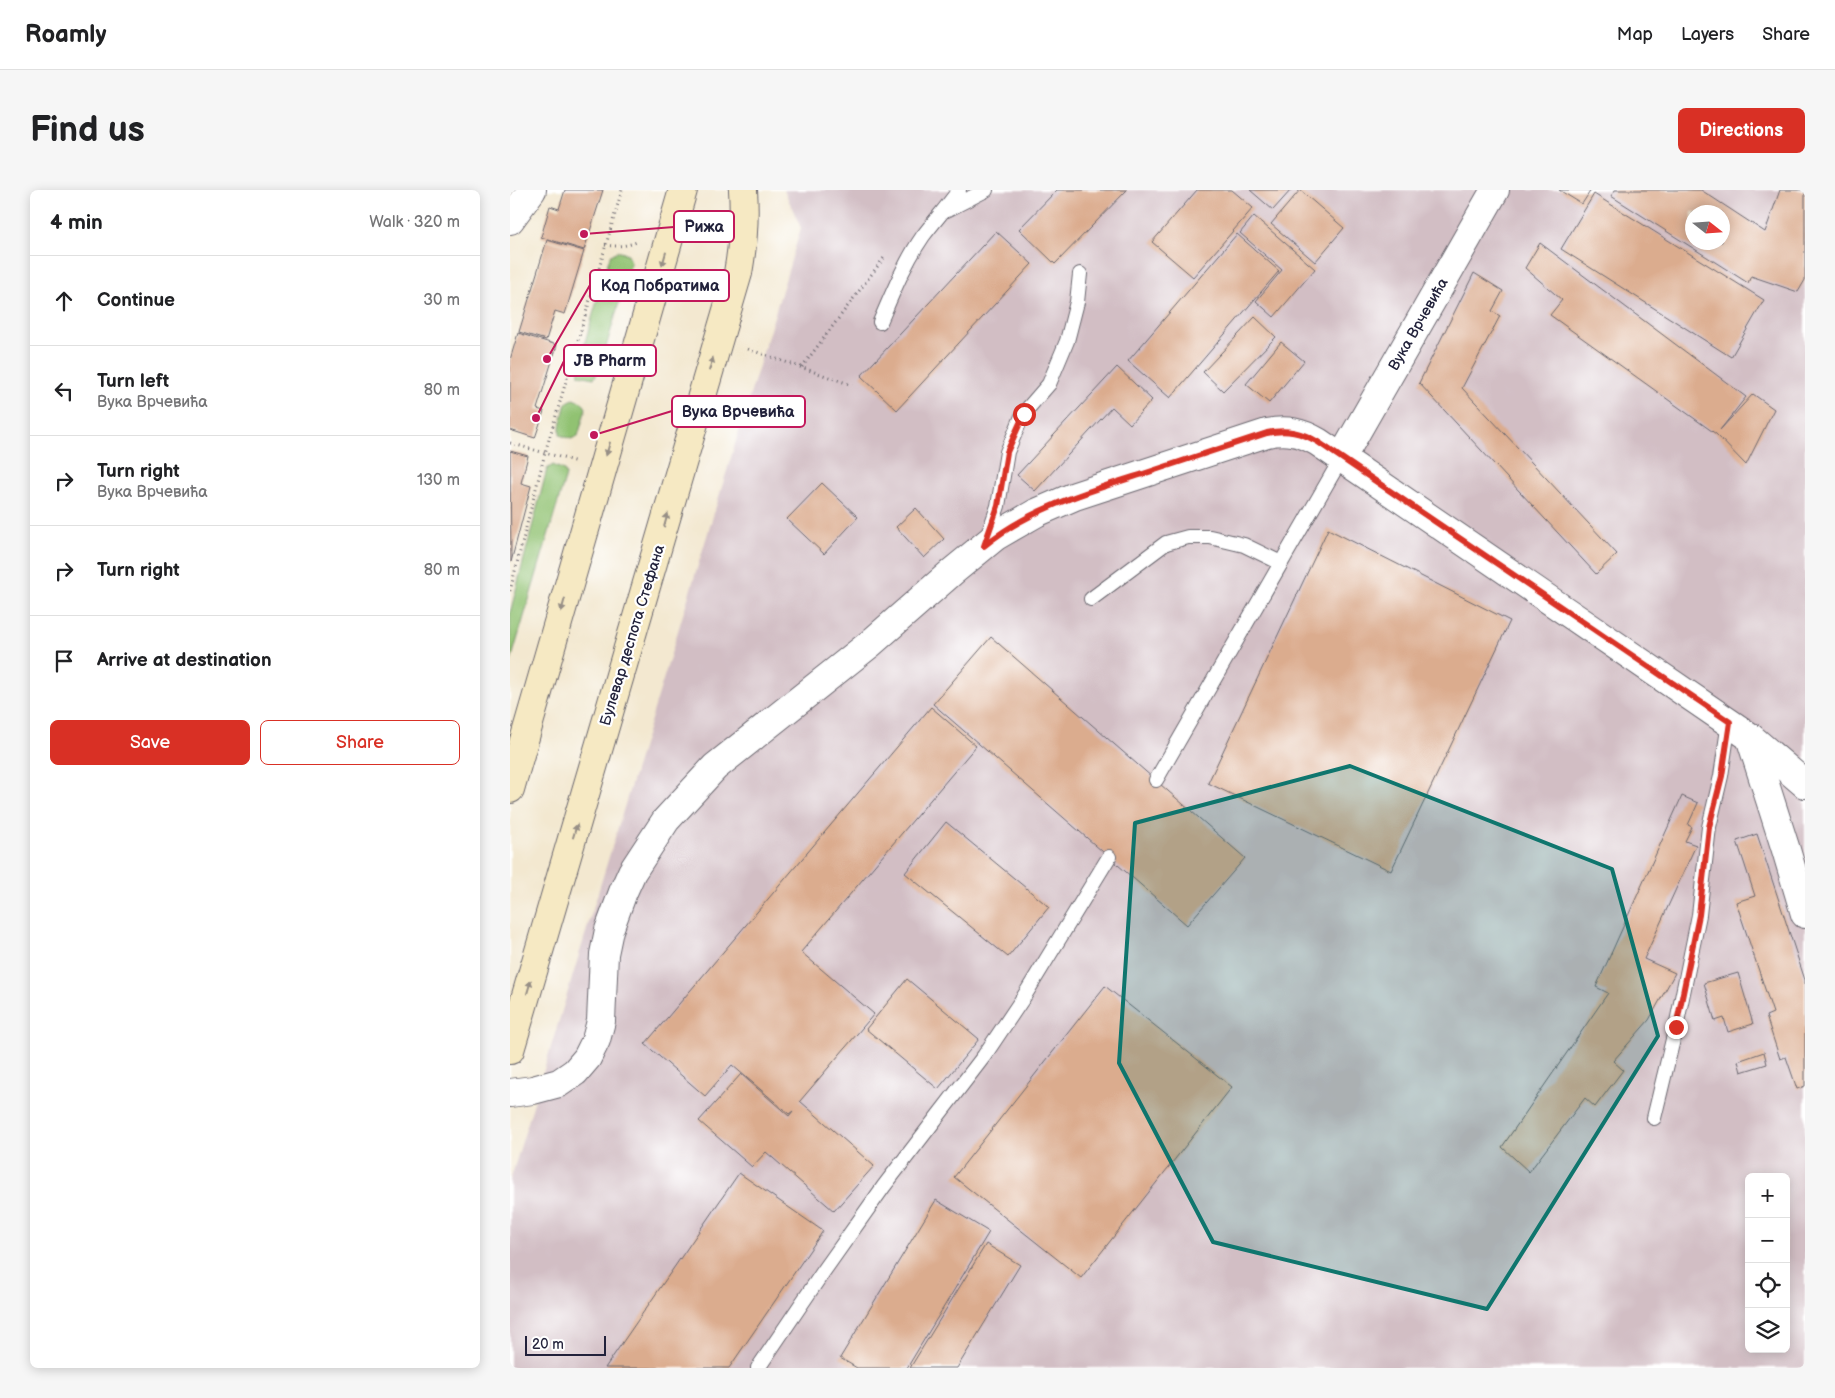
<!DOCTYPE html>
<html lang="en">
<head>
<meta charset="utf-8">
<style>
  body { margin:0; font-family:"Balsamiq Sans",sans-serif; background:#f6f6f6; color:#202124 }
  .controls { position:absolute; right:15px; bottom:15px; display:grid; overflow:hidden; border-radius:8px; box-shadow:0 2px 12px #0003 }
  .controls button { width:45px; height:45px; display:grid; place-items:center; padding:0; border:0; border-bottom:1px solid #e0e0e0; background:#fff; color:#202124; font:25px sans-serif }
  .compass { position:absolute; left:1175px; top:15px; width:45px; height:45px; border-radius:50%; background:#fff; box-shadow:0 2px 12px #0003; rotate:107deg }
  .scale { position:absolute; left:15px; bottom:12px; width:81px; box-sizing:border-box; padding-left:5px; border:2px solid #22223b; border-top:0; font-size:14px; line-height:18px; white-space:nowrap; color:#22223b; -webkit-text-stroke:4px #fff; paint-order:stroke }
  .stop { position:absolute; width:15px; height:15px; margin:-11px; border:4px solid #d93025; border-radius:50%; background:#fff }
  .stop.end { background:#d93025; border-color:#fff; box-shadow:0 1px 5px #0008 }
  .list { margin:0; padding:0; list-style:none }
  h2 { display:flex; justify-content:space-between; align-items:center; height:65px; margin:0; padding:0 20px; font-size:21px }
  h2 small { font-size:16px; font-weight:400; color:#757577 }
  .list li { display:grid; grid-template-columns:32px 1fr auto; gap:15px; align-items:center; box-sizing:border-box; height:90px; padding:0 20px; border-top:1px solid #e0e0e0 }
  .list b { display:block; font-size:19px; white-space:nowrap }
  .list p { margin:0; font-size:16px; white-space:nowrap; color:#757577 }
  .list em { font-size:16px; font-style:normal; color:#757577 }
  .actions { display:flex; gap:10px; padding:15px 20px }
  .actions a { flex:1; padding:11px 0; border:1px solid #d93025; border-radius:8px; text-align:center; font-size:18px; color:#d93025 }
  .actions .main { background:#d93025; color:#fff }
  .icon { flex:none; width:28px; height:28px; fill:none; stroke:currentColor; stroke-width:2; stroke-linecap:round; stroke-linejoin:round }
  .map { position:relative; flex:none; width:1295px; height:1178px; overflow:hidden; border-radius:8px }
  header { display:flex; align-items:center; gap:30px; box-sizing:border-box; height:70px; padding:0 25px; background:#fff; border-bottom:1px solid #e0e0e0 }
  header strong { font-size:24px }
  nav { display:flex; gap:28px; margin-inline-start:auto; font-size:18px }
  .intro { display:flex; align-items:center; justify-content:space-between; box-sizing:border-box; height:120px; padding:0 30px }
  h1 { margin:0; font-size:35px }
  .button { padding:12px 22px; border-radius:8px; background:#d93025; color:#fff; font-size:18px; font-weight:700 }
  main { display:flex; gap:30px; padding:0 30px }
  aside { flex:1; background:#fff; border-radius:8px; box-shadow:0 2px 12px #0003 }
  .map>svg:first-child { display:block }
</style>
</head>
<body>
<header>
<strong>Roamly</strong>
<nav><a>Map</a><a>Layers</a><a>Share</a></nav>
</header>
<div class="intro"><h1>Find us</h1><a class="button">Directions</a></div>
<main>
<aside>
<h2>4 min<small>Walk · 320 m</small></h2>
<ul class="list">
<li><svg class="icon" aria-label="ahead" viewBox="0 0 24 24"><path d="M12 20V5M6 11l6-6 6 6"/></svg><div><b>Continue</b></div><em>30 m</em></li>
<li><svg class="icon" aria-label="left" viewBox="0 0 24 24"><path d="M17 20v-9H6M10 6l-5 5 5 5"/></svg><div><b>Turn left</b><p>Вука Врчевића</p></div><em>80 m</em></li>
<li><svg class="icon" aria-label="right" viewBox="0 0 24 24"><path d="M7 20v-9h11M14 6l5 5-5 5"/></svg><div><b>Turn right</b><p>Вука Врчевића</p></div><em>130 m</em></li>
<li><svg class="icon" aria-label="right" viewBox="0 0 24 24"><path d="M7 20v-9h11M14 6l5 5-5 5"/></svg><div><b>Turn right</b></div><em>80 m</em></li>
<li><svg class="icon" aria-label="arrive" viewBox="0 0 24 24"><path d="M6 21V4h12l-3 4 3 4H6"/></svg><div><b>Arrive at destination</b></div></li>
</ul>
<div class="actions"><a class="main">Save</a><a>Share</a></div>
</aside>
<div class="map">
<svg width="1295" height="1178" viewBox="0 0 1295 1178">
  <rect width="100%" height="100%" fill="#fff"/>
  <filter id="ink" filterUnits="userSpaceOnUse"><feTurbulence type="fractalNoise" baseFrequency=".02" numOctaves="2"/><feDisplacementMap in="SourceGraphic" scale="10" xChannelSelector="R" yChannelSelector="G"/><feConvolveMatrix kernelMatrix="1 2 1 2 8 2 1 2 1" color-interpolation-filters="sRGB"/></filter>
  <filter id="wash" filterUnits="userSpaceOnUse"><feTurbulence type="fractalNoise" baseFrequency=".0096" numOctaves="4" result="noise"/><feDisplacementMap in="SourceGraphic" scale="20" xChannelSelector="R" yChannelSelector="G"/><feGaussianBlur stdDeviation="1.12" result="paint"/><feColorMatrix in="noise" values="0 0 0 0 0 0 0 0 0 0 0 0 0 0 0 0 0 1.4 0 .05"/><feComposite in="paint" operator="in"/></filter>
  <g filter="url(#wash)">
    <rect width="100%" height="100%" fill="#f3e8d0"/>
    <path fill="#d2bec4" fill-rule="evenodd" d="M274 0H1295V1178H0V991L291 38ZM1182 22H1212V52H1182ZM1239 987H1276V1159H1239Z"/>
    <g fill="#91c272" stroke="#5a7256">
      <path d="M107 61 118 64 121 72 89 181 84 188 69 185 68 176 100 66Z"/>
      <path d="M63 209 72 212 76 218 68 246 61 249 50 245V236L56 213Z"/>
      <path d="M43 275 54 280 56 285 0 474V423L37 279Z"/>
    </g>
    <g id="blocks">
      <g fill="#dbac8e" fill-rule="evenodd">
        <path d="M55 0H93L74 60 31 47 40 16 49 19Z"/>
        <path d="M547 0H617L545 74 509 39Z"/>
        <path d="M687 0H722L743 18 683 87 642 52Z"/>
        <path d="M740 0H781L763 20Z"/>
        <path d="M790 0 834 38 805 72 761 34Z"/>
        <path d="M1049 0H1081L1072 14Z"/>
        <path d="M1105 0H1191L1255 42 1270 0H1295V90L1288 102 1241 86 1238 93 1101 6ZM1182 22H1212V52H1182Z"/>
        <path d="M1084 4 1254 110 1221 167 1051 59Z"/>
        <path d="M744 26 805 79 764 127 746 111 772 80 730 43Z"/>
        <path d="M486 41 522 74 387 220 351 186Z"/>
        <path d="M727 44 769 81 660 208 618 171Z"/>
        <path d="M37 50 74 61 55 124 45 121 36 150 9 142Z"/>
        <path d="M1030 53 1236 207 1210 240 1243 204 1264 219 1236 275 1206 244 1040 125 1052 110 1015 78Z"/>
        <path d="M964 83 993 101 982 121 990 126 952 198 1107 364 1086 384 909 193Z"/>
        <path d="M745 127 766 147 713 201 693 182Z"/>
        <path d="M8 143 47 155 27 219 34 221 25 248 0 240V170Z"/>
        <path d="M771 152 794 171 759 213 736 194Z"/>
        <path d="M607 177 642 210 620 234 602 217 525 301 507 285Z"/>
        <path d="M0 261 18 266 11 293 21 296 1 372Z"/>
        <path d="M312 293 348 327 314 364 277 329Z"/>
        <path d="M406 318 434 349 414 368 386 337Z"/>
        <path d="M818 339 1000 431 881 681 698 593Z"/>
        <path d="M481 447 735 668 677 735 423 514Z"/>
        <path d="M421 517 466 556 291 762 364 824 290 911 364 976 324 1021 256 962 242 977 189 931 231 884 279 926 283 921 279 924 222 875 195 906 135 854Z"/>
        <path d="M1172 606 1188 613 1178 635 1182 637 1175 651 1186 655 1134 769 1165 783 1139 830 1103 871 1113 880 1085 917 1075 908 1019 982 992 957 1098 803 1086 797Z"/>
        <path d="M436 632 539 717 498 767 395 683Z"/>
        <path d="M1247 644 1295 790V896L1287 899 1276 867 1270 869 1256 826 1263 823 1226 712 1245 706 1227 651Z"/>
        <path d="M1228 783 1243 834 1218 842 1214 828 1205 831 1194 793Z"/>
        <path d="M397 789 469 849 428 899 356 839Z"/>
        <path d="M595 796 722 897 571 1088 444 987Z"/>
        <path d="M1254 862 1257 874 1231 882 1228 871Z"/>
        <path d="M229 983 313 1041 219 1178H95Z"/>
        <path d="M426 1010 479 1042 397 1178H347L330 1168Z"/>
        <path d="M476 1054 510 1075 447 1178H400Z"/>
      </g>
    </g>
  </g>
  <g filter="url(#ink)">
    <use href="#blocks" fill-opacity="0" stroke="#6b676f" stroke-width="1"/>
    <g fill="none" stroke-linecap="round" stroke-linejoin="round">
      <g stroke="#6b676f" stroke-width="16">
        <g id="lane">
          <path d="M437 20 476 0"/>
          <path d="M370 132C383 102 395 72 413 46 425 30 438 16 449 0"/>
          <path d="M477 348 488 316 497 262 513 224 539 194 557 151 567 112 570 84"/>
          <path d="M581 409 656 353 678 347H700L734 355 771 373"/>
          <path d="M646 590 831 269"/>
          <path d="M1144 928 1166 837 1189 725 1199 637 1211 586 1219 532"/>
          <path d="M248 1178 313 1082 374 996 474 866 513 808 599 667"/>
        </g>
      </g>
      <g stroke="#6b676f" stroke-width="30">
        <g id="street">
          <path d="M0 30 22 0"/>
          <path d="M831 269 985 0"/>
          <path d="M1240 547 1276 660 1295 724"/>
          <path d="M0 903 23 900 49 893 65 882 77 868 86 850 91 831 94 764 99 740 113 702 122 682 156 630 205 577 361 453 442 382 486 346 526 323 565 306 757 243C777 239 791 242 808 252L1240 547 1295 594"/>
        </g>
      </g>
      <g stroke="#6b676f" stroke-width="30">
        <g id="secondary">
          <path d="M0 599 173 0"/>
          <path d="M0 860 228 83C233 55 235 28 233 0"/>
        </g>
      </g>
      <g stroke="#6b676f" stroke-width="3" stroke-dasharray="1 4" stroke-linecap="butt">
        <path d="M95 55C107 57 118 56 129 51"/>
        <path d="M238 159 342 195"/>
        <path d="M292 177 376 65"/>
        <path d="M0 253 67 272"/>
        <path d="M0 401 35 263 112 0"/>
      </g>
      <use href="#lane" stroke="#fff" stroke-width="14"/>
      <use href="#street" stroke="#fff" stroke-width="28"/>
      <use href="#secondary" stroke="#f6e9c3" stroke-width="28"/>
    </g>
    <defs><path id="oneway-solid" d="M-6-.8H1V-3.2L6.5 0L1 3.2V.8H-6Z" transform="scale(1.25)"/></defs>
    <g fill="#978f86">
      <use href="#oneway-solid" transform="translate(154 69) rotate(106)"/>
      <use href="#oneway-solid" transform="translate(201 174) rotate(-74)"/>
      <use href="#oneway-solid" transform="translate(98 259) rotate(106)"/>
      <use href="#oneway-solid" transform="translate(156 330) rotate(-74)"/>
      <use href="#oneway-solid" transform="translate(53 415) rotate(106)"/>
      <use href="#oneway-solid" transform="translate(65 641) rotate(-73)"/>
      <use href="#oneway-solid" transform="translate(19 797) rotate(-73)"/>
    </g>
  </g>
  <g fill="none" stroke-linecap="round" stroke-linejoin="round" filter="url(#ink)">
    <path stroke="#d93025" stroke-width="6" d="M514 224 497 262 488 316 474 356C519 319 576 302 630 285 672 271 715 257 757 243 777 239 791 242 808 252L1220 532 1212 586 1199 637 1189 725 1166 837"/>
  </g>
  <path fill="#0f766e" fill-opacity="0.2" stroke="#0f766e" stroke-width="4" stroke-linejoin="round" d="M840 576 1102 679 1148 846 977 1119 703 1052 609 873 625 633Z"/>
  <g text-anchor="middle" stroke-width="4.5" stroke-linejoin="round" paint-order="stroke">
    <g font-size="15" fill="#22223b" stroke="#fff">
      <text transform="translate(908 134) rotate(-60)" y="5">Вука Врчевића</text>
      <text transform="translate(122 445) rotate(-73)" y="5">Булевар деспота Стефана</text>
    </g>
  </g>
  <path fill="none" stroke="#c2185b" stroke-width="2" d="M74 44L164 37M37 169L80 95M26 228L54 171M84 245L162 221"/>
  <g fill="#c2185b" stroke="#fff" stroke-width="2">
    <circle cx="74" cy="44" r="5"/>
    <circle cx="37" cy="169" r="5"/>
    <circle cx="26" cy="228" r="5"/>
    <circle cx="84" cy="245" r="5"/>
  </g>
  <g fill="#fff" stroke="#c2185b" stroke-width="2">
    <rect x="164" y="21" width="60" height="31" rx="5"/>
    <rect x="80" y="80" width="139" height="31" rx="5"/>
    <rect x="54" y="155" width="92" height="31" rx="5"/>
    <rect x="162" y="206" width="133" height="31" rx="5"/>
  </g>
  <g font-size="16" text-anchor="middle" font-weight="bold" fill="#22223b">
    <text x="194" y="42">Рижа</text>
    <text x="150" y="101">Код Побратима</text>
    <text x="100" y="176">JB Pharm</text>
    <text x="228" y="227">Вука Врчевића</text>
  </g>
</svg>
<div class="controls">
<button>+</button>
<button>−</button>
<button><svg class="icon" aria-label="locate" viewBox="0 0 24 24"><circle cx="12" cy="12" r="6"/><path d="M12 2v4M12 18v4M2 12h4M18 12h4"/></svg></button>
<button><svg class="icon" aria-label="layers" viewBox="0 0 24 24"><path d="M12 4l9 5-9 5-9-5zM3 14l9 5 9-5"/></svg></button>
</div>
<svg class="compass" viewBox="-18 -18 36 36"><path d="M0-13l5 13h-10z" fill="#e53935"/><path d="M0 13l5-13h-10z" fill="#757577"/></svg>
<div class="scale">20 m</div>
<div class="stop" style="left:514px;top:224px"></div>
<div class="stop end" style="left:1166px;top:837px"></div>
</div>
</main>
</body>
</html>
